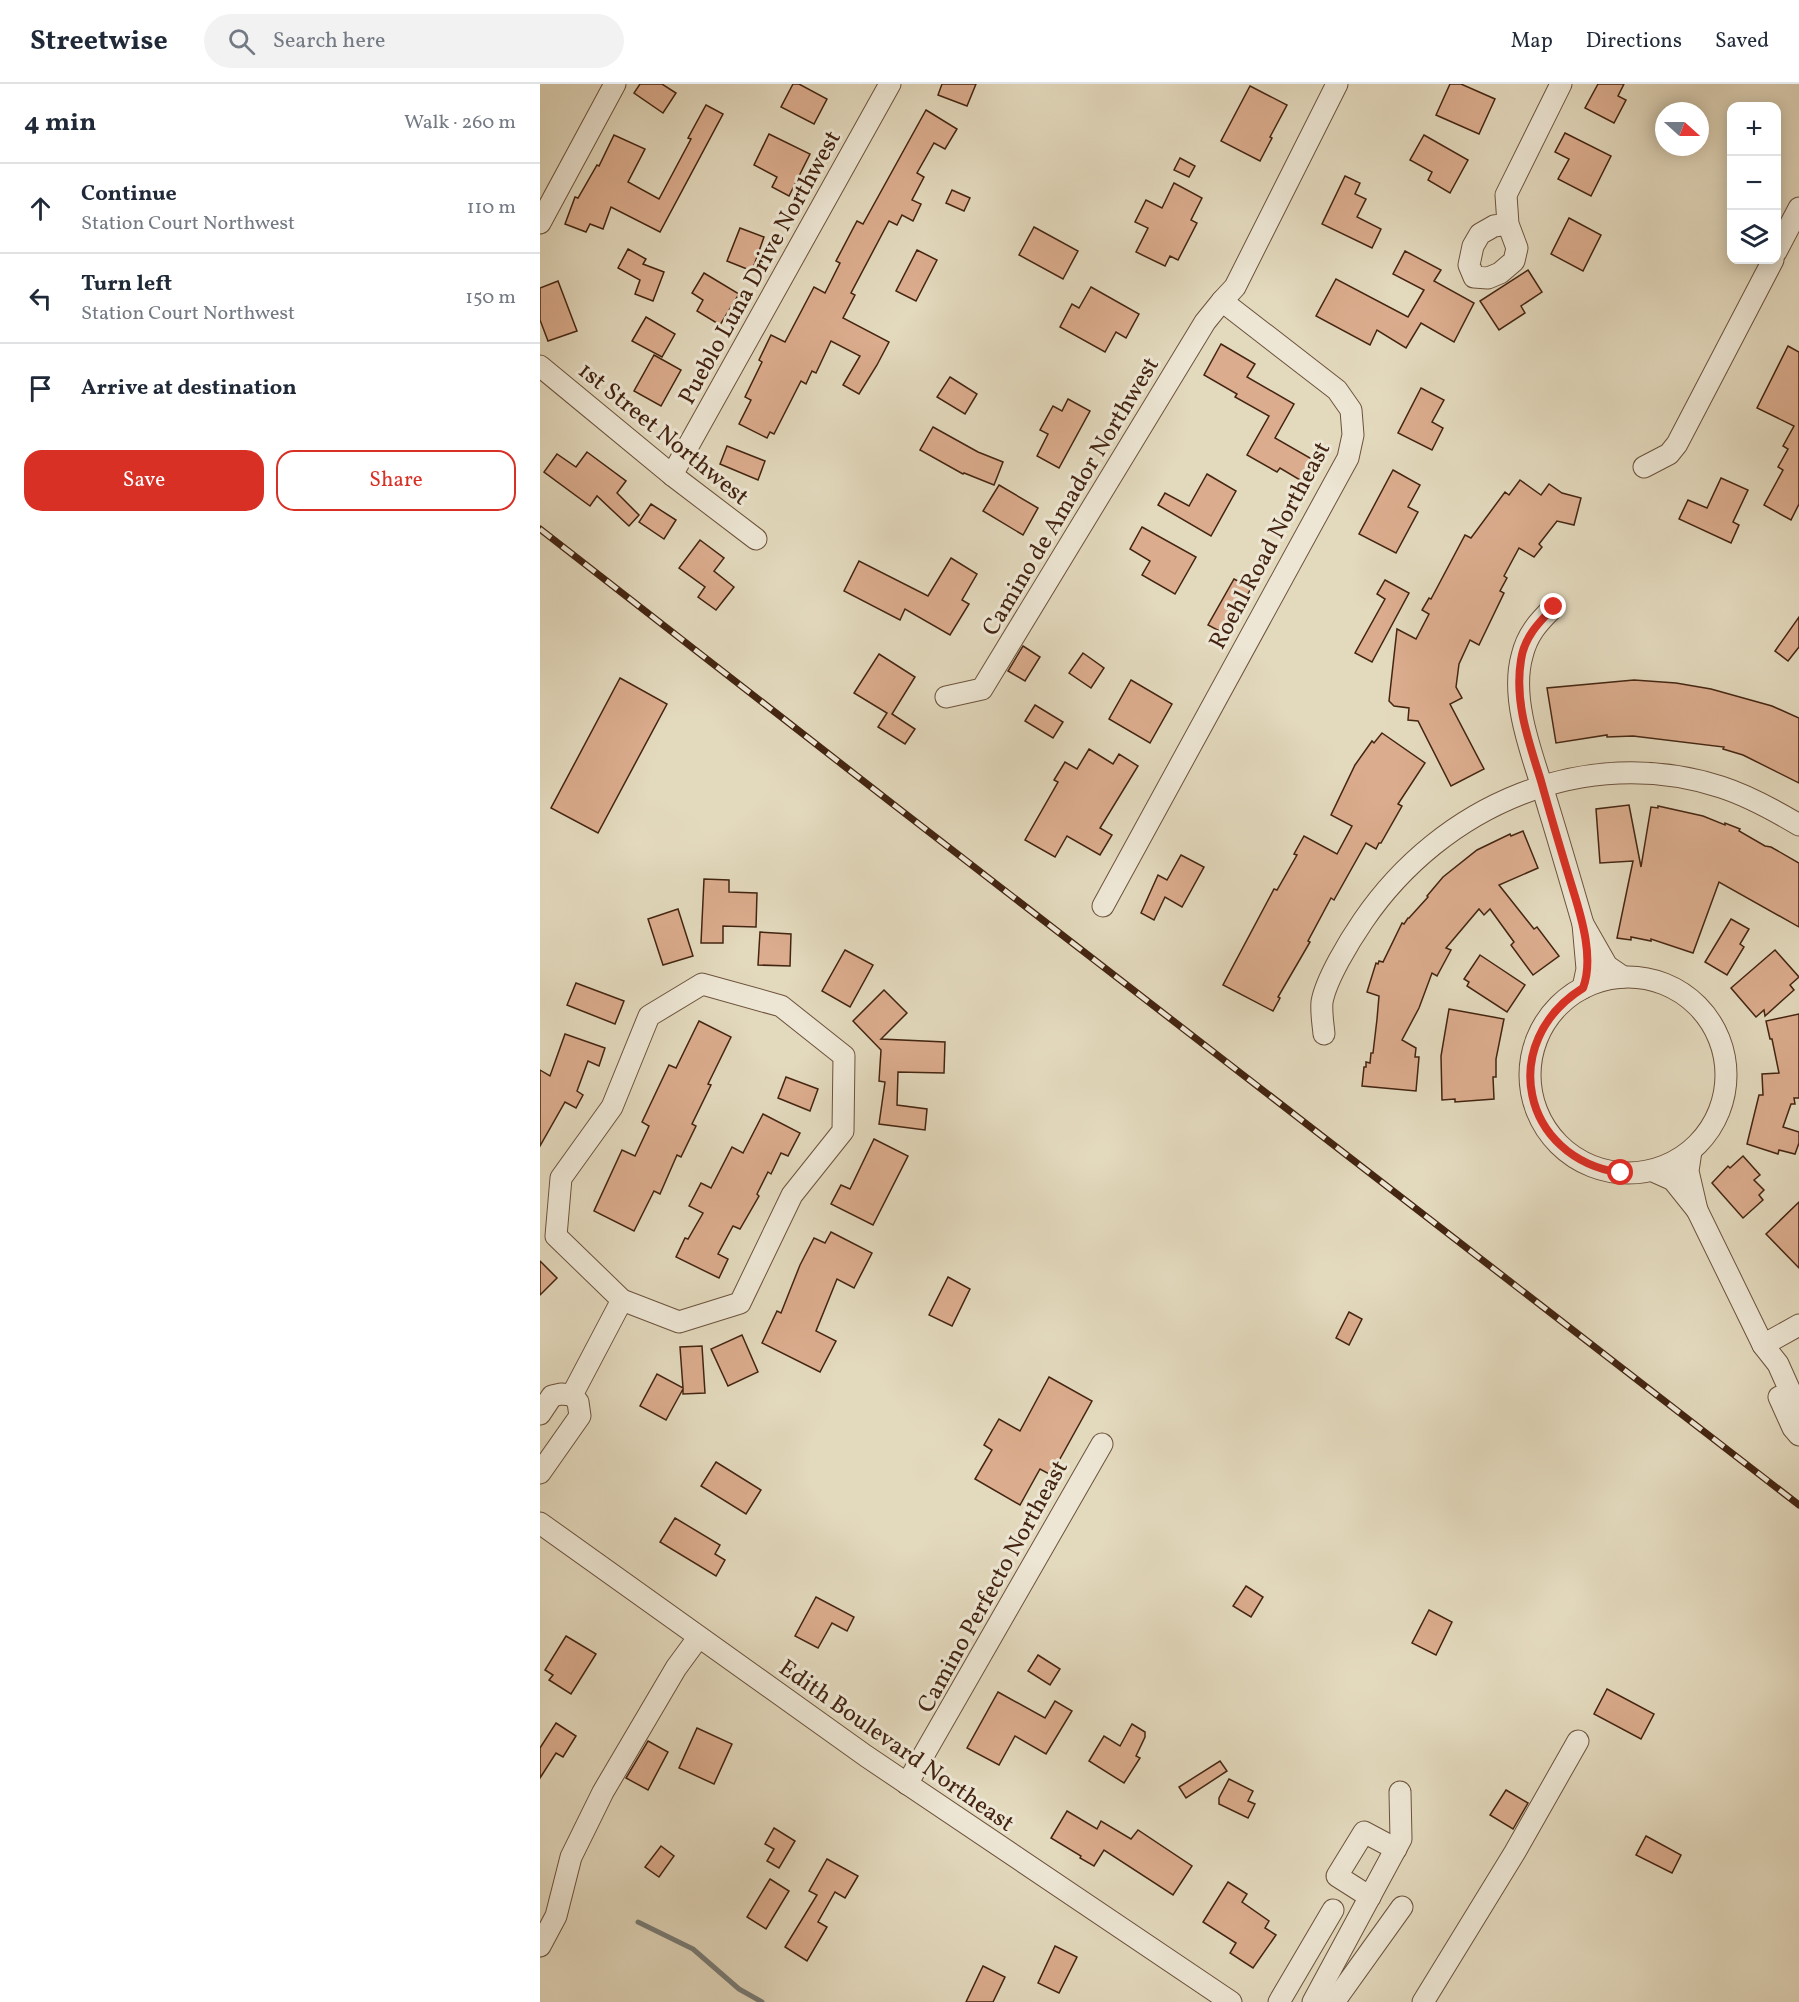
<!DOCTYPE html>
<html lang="en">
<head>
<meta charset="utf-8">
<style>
  body { margin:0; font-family:Vollkorn,serif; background:#f2f2f3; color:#1f2937 }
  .controls { position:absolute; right:18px; top:18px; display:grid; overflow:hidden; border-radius:12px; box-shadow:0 3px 15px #0003 }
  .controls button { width:54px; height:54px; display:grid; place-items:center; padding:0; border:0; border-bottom:2px solid #e0e1e3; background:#fff; color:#1f2937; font:30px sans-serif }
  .compass { position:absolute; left:1115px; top:18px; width:54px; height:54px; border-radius:50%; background:#fff; box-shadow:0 3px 15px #0003; rotate:111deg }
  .stop { position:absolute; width:18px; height:18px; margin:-14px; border:4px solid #d93025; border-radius:50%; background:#fff }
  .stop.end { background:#d93025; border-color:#fff; box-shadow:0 2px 6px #0008 }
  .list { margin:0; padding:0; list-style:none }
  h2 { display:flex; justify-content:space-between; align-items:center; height:78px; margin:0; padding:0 24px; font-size:26px }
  h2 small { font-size:20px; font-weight:400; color:#747a83 }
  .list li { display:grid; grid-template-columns:39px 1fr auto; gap:18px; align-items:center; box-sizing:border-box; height:90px; padding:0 24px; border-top:2px solid #e0e1e3 }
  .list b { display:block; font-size:22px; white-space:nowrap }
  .list p { margin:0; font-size:20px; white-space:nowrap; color:#747a83 }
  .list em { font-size:20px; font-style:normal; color:#747a83 }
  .actions { display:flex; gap:12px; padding:18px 24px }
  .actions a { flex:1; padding:14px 0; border:2px solid #d93025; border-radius:18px; text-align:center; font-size:21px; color:#d93025 }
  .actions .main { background:#d93025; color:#fff }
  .icon { flex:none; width:33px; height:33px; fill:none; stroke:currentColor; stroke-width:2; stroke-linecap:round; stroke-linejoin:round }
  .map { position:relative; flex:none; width:1259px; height:1918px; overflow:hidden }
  header { display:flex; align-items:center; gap:36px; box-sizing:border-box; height:84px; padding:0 30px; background:#fff; border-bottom:2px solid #e0e1e3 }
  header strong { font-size:28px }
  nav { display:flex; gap:33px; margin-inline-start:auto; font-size:21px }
  .search { width:420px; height:54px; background:#f2f2f3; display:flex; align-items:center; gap:15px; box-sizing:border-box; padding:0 21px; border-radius:33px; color:#747a83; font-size:22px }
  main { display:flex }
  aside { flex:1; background:#fff }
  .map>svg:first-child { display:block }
</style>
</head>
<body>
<header>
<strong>Streetwise</strong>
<div class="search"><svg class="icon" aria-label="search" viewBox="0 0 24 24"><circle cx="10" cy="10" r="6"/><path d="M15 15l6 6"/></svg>Search here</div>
<nav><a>Map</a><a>Directions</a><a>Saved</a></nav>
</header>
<main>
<aside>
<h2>4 min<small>Walk · 260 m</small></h2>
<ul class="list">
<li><svg class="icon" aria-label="ahead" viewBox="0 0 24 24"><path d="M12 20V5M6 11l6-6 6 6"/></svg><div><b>Continue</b><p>Station Court Northwest</p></div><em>110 m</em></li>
<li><svg class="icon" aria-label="left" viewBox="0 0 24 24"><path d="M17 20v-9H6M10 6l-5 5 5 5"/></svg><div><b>Turn left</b><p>Station Court Northwest</p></div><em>150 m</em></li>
<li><svg class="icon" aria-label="arrive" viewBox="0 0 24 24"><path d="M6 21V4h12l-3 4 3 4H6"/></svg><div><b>Arrive at destination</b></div></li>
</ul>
<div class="actions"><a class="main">Save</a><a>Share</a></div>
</aside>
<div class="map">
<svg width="1259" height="1918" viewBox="0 0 1259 1918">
  <rect width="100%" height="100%" fill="#e3d9bd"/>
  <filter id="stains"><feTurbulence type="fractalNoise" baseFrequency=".00333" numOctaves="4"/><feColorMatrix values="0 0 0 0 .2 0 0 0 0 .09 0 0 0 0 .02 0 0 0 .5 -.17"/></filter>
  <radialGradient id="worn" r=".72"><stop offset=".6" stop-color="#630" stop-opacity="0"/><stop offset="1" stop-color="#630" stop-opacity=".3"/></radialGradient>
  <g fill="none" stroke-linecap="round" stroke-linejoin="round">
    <path stroke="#787d78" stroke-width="5" d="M98 1838 153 1865 199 1905 222 1918"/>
  </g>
  <g fill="#dbac8d" stroke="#442511" stroke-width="1.5">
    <path d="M100 0H122L136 9 123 29 94 9Z"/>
    <path d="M253 0H259L287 15 274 40 241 23Z"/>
    <path d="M402 0H436L427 22 398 11Z"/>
    <path d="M910 0H921L955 15 939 50 896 31Z"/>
    <path d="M1058 0H1084L1078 12 1086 16 1074 39 1045 24Z"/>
    <path d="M710 2 747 21 730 53 732 54 720 77 681 57Z"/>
    <path d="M166 21 183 30 120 148 71 123 63 145 50 140 46 148 25 140 35 113 38 114 57 81 59 82 74 51 105 65 88 98 119 115 151 55 148 54Z"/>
    <path d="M386 26 417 45 405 65 394 59 377 89 384 93 372 116 381 120 373 137 362 131 357 141 349 137 311 209 315 211 303 234 349 258 337 281 319 310 303 301 320 272 291 257 276 289 272 287 266 300 261 297 234 350 230 348 227 354 199 340 211 316 205 313 222 278 219 276 231 251 245 258 274 203 285 209 300 179 296 177 317 137 323 140Z"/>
    <path d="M1025 49 1071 72 1051 112 1018 95 1029 75 1015 68Z"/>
    <path d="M229 50 270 70 249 112 232 103 237 93 214 81Z"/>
    <path d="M884 51 928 76 910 109 888 96 892 88 870 76Z"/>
    <path d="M640 74 655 82 649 93 634 86Z"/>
    <path d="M805 92 820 99 815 110 826 115 817 133 841 145 832 164 782 140Z"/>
    <path d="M634 99 662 114 651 136 657 139 638 176 630 172 625 182 596 168 608 144 595 138 606 116 622 124Z"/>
    <path d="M412 106 430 114 424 127 406 119Z"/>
    <path d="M1029 134 1061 151 1043 187 1011 170Z"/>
    <path d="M494 143 538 167 523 195 479 171Z"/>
    <path d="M200 144 224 153 212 187 187 177Z"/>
    <path d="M88 165 106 175 103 180 124 188 113 217 95 210 100 196 78 184Z"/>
    <path d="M377 166 397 176 376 217 356 207Z"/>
    <path d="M865 167 901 186 894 197 934 219 914 258 881 239 866 264 837 246 830 261 776 232 796 195 868 233 884 206 853 190Z"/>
    <path d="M988 186 1002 208 981 222 985 229 959 246 940 217Z"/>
    <path d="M164 189 199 210 180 241 157 227 163 216 152 209Z"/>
    <path d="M18 197 37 247 8 257 0 236V204Z"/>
    <path d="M551 203 599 230 586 254 576 248 565 268 520 243 532 220 539 224Z"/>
    <path d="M106 233 135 250 122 273 92 257Z"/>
    <path d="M681 260 715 280 707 293 754 320 735 354 777 378 765 399 740 384 737 388 707 371 729 332 695 313 697 310 664 291Z"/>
    <path d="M1248 262 1259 268V420L1251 436 1224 421 1243 386 1238 383 1248 365 1243 362 1254 342 1217 324Z"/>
    <path d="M114 271 141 286 121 322 94 307Z"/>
    <path d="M410 293 437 310 425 330 397 313Z"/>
    <path d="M881 304 904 316 892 338 903 344 892 366 858 349Z"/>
    <path d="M528 315 550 327 519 384 497 372 508 350 500 346 513 322 522 327Z"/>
    <path d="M393 343 438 368 463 378 454 401 424 389 423 390 380 366Z"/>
    <path d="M187 362 225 377 218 396 180 380Z"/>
    <path d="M47 368 86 397 77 409 99 431 89 442 57 412 50 422 4 388 17 370 36 383Z"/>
    <path d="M853 386 880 401 868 423 878 428 856 469 819 450Z"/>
    <path d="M667 390 696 407 671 452 618 421 625 409 649 422Z"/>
    <path d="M1181 394 1208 406 1193 438 1199 441 1191 459 1139 435 1148 416 1167 424Z"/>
    <path d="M980 396 1001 411 1009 400 1022 409 1041 414 1034 441 1017 437 999 460 1002 463 994 473 979 464 964 492 967 494 960 507 964 509 939 561 930 556 919 580 916 603 922 614 910 620 944 685 911 702 878 637 868 636 869 624 854 622 849 617 857 545 876 555 889 530 882 526 889 514 891 515 925 451 931 454 965 408 969 411Z"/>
    <path d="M459 401 498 424 483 451 443 427Z"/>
    <path d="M111 420 136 436 124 455 99 438Z"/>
    <path d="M602 443 656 473 635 510 602 491 610 477 590 465Z"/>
    <path d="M160 456 184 474 174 487 194 503 176 526 158 513 165 503 139 484Z"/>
    <path d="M411 474 437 490 422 516 429 520 410 551 365 525 360 536 304 507 319 477 388 512Z"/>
    <path d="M694 495 711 504 687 551 668 541Z"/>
    <path d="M845 496 869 509 832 578 815 569 845 515 837 510Z"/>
    <path d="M1259 533V563L1248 577 1235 567Z"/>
    <path d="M483 562 500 573 485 597 468 587Z"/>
    <path d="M543 569 564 584 551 604 529 589Z"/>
    <path d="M339 570 375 593 352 630 375 645 365 660 338 643 347 629 314 609Z"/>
    <path d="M80 594 127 620 58 749 11 724Z"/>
    <path d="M591 596 632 620 610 659 569 635Z"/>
    <path d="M1094 596 1136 599 1171 605 1232 622 1259 634V699L1203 671 1183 665 1184 663 1093 652 1067 653V651L1016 659 1007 604Z"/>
    <path d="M495 621 523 638 513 654 485 637Z"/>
    <path d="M842 649 885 679 858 720 862 722 841 759H839L836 765 826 759 794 816 791 814 768 857 770 858 738 913 740 914 733 927 683 901 734 805 737 806 757 771 754 770 764 752 797 770 812 742 791 731 815 681 832 657 834 659Z"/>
    <path d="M549 665 573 680 579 670 598 682 560 744 572 751 560 771 527 752 515 773 485 756 518 698 514 696 525 678 537 685Z"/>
    <path d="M1089 721 1101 783 1111 723 1118 724V722L1163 732 1185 741V739L1200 745 1199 747 1225 762 1231 763 1259 779V843L1179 798 1153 869 1111 855V857L1091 853V856L1077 854 1093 777 1060 779 1056 725Z"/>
    <path d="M983 747 998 784 959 801 994 845 997 843 1019 872 993 891 971 861 974 858 950 825 944 831 939 825 906 864 911 866 897 892 892 889 879 924 862 956 876 964 875 973H879L876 1007 822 1002 824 983H826V978L830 979 831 969H833L837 935 839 912 827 908 836 879 838 880 839 877 843 878 862 839 864 840 868 834H869L888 813 887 812 903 793 937 766 970 750 971 752Z"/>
    <path d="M641 771 664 783 642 823 625 813 614 836 601 829 618 791 627 796Z"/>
    <path d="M164 795 189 796V808L217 809 216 843 183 842V859H161Z"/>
    <path d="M138 825 153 872 123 881 108 835Z"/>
    <path d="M1191 835 1209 845 1200 860 1204 863 1187 891 1165 878Z"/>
    <path d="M220 848 251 850 250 882 218 881Z"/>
    <path d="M305 866 333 881 310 923 282 907Z"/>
    <path d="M1235 866 1259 893 1250 901 1254 906 1225 932 1224 926 1216 933 1191 904Z"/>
    <path d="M940 871 985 901 967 928 927 902 929 898 924 895Z"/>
    <path d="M36 899 84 917 75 940 27 921Z"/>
    <path d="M344 906 367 929 341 955 405 958 404 989 358 988 357 1021 387 1025 385 1046 339 1040 345 998 339 997 341 966 313 937Z"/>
    <path d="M909 925 964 935 956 975V993H953L954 1015 915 1018V1015L902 1016 901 972Z"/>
    <path d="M1259 930V1014H1254L1255 1020H1251L1243 1043 1259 1048V1059L1255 1070 1239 1066 1238 1070 1207 1060 1219 1011H1223L1222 990 1239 989 1232 955H1230L1226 937Z"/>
    <path d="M159 937 191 953 168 1000 171 1001 152 1040 156 1042 141 1073 137 1071 120 1110 114 1107 94 1147 54 1127 82 1066 95 1072 109 1042 102 1038 129 981 136 984Z"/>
    <path d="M25 950 65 964 59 982 48 977 37 1007 43 1011 36 1024 25 1018 0 1062V986L10 992Z"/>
    <path d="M246 993 278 1005 270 1027 238 1014Z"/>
    <path d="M223 1030 260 1049 248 1072 241 1069 231 1090 228 1088 217 1110 219 1112 200 1145 193 1142 178 1170 188 1175 179 1194 136 1173 145 1154 148 1155 163 1129 149 1122 161 1099 171 1104 192 1063 203 1069Z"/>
    <path d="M334 1055 368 1072 333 1141 291 1120 301 1101 310 1105Z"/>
    <path d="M1203 1072 1220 1091 1214 1096 1224 1106 1219 1111 1223 1116 1203 1134 1172 1099 1188 1082 1190 1084Z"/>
    <path d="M1259 1118V1184L1226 1150Z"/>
    <path d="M291 1148 332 1169 314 1204 297 1195 276 1247 296 1257 280 1288 222 1259 237 1227 241 1229 260 1181 274 1154 285 1159Z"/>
    <path d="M0 1177 17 1194 0 1211Z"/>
    <path d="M408 1193 430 1205 412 1242 389 1231Z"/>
    <path d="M809 1228 822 1235 809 1261 796 1254Z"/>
    <path d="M202 1251 218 1288 188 1302 171 1265Z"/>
    <path d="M162 1262 165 1309 143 1310V1305L126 1336 100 1322 117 1290 143 1304 140 1263Z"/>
    <path d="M509 1293 552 1317 511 1391 500 1385 480 1421 435 1395 452 1366 444 1361 459 1335 480 1347Z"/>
    <path d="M176 1378 221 1406 206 1430 161 1402Z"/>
    <path d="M135 1434 180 1461 175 1470 185 1476 176 1492 120 1458Z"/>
    <path d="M706 1502 723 1513 711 1533 693 1522Z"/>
    <path d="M276 1513 314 1533 307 1547 292 1539 278 1564 255 1552Z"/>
    <path d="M889 1526 912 1538 896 1571 872 1559Z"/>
    <path d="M26 1552 56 1570 31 1610 9 1596 13 1591 5 1586Z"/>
    <path d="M498 1571 520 1585 510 1601 488 1587Z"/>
    <path d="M1067 1605 1114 1630 1101 1655 1054 1630Z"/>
    <path d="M458 1608 505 1634 515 1617 532 1627 506 1670 475 1652 459 1681 427 1664Z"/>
    <path d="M16 1639 36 1652 23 1673 16 1669 0 1694V1664Z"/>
    <path d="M592 1640 605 1648V1653L596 1672 600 1674 584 1699 549 1677 564 1652 580 1662Z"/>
    <path d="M157 1644 192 1660 174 1700 139 1684Z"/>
    <path d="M108 1657 128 1668 108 1706 86 1694Z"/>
    <path d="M680 1677 687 1687 646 1714 639 1703Z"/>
    <path d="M689 1695 713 1707 708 1717 715 1720 708 1734 679 1720V1714Z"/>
    <path d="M966 1706 988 1719 973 1745 950 1731Z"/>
    <path d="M527 1727 557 1745 561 1737 591 1755 598 1746 652 1782 633 1811 564 1766 554 1782 540 1774 541 1772 511 1754Z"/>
    <path d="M234 1744 255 1757 239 1784 227 1777 234 1765 225 1760Z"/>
    <path d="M1106 1752 1141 1771 1132 1789 1096 1771Z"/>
    <path d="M121 1762 134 1772 119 1793 105 1783Z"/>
    <path d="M287 1775 318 1792 305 1814 295 1808 278 1838 287 1843 267 1877 245 1863 277 1811 269 1807Z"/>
    <path d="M230 1795 249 1807 226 1845 207 1833Z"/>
    <path d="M688 1798 707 1810 702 1818 729 1837 725 1844 736 1851 713 1884 690 1869 696 1859 663 1838Z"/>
    <path d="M515 1862 537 1873 519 1909 498 1899Z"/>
    <path d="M443 1882 465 1893 453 1918H426Z"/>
  </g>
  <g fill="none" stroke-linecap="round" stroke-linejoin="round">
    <g stroke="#6c523c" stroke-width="23">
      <g id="minor">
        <path d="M0 139 75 0"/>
        <path d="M968 140 954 142 940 150 933 162 929 181 934 193 948 194 960 189 974 177 977 164 968 140 966 111 1021 0"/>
        <path d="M1236 168 1259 124"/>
        <path d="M0 282 132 391 216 455"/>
        <path d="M1104 383 1129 370 1137 360 1233 176"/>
        <path d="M132 391 350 0"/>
        <path d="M1014 523C998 538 987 551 982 572 969 619 996 680 1009 725 1021 764 1032 802 1043 840"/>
        <path d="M406 613 442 605 665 238 682 217"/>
        <path d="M563 822 808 374 813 351 811 326 797 306 682 217 695 203 797 0"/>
        <circle cx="1088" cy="991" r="98"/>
        <path d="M162 900 241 922 304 972 303 1047 252 1111 200 1219 139 1238 82 1216 16 1152 21 1094 72 1023 109 932Z"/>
        <path d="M1043 904 1047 885 1043 840 1067 882 1083 893"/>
        <path d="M784 950C783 939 781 929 782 918 786 895 810 856 823 837 902 721 1045 659 1181 703 1209 712 1234 726 1259 741"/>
        <path d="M1113 1087 1133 1096 1157 1126 1148 1087 1151 1067"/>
        <path d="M1157 1126 1223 1261 1238 1280 1259 1327"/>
        <path d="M1223 1261 1259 1241"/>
        <path d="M32 1311 82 1216"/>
        <path d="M1239 1313 1253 1344 1259 1351"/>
        <path d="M0 1330 12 1312 21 1310 32 1311 38 1318 40 1332 0 1389"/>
        <path d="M0 1439 326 1672 691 1918"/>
        <path d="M367 1700 562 1360"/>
        <path d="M830 1813 797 1792 824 1748 856 1765"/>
        <path d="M0 1862 16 1832 31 1773 63 1708 136 1584 158 1554"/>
        <path d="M739 1918 793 1826"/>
        <path d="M773 1918 861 1755 860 1708"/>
        <path d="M794 1918 862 1823"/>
        <path d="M883 1918 975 1768 1038 1657"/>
      </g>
    </g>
    <use href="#minor" stroke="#ede6d4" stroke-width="21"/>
    <g stroke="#442511" stroke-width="7">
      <path id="rail" d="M0 445 358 724 1259 1421"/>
    </g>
    <use href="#rail" stroke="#ede6d4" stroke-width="4.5" stroke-dasharray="14" stroke-linecap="butt"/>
  </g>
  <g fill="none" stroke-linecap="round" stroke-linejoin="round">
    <path stroke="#d93025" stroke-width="8" d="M1014 523C998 539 984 554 981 576 974 618 989 658 1001 697 1011 733 1022 770 1033 806 1042 835 1054 875 1043 904 957 958 981 1074 1081 1089"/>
  </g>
  <g text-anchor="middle" stroke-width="6" stroke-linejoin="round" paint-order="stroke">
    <g font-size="24" fill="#442511" stroke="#ede6d4">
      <text transform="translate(219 183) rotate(-61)" y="8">Pueblo Luna Drive Northwest</text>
      <text transform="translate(124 349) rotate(39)" y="8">1st Street Northwest</text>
      <text transform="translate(530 412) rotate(-59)" y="8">Camino de Amador Northwest</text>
      <text transform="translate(729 461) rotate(-62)" y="8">Roehl Road Northeast</text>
      <text transform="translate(452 1502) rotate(-61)" y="8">Camino Perfecto Northeast</text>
      <text transform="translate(357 1661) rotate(35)" y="8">Edith Boulevard Northeast</text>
    </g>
  </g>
  <rect width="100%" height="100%" filter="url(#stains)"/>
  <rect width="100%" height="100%" fill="url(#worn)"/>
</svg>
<div class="controls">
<button>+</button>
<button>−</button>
<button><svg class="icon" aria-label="layers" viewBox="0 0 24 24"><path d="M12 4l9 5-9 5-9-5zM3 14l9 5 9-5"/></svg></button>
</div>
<svg class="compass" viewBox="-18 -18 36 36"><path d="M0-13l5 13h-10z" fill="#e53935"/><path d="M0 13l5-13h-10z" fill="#747a83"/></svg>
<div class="stop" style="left:1081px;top:1089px"></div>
<div class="stop end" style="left:1014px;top:523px"></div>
</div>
</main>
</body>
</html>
